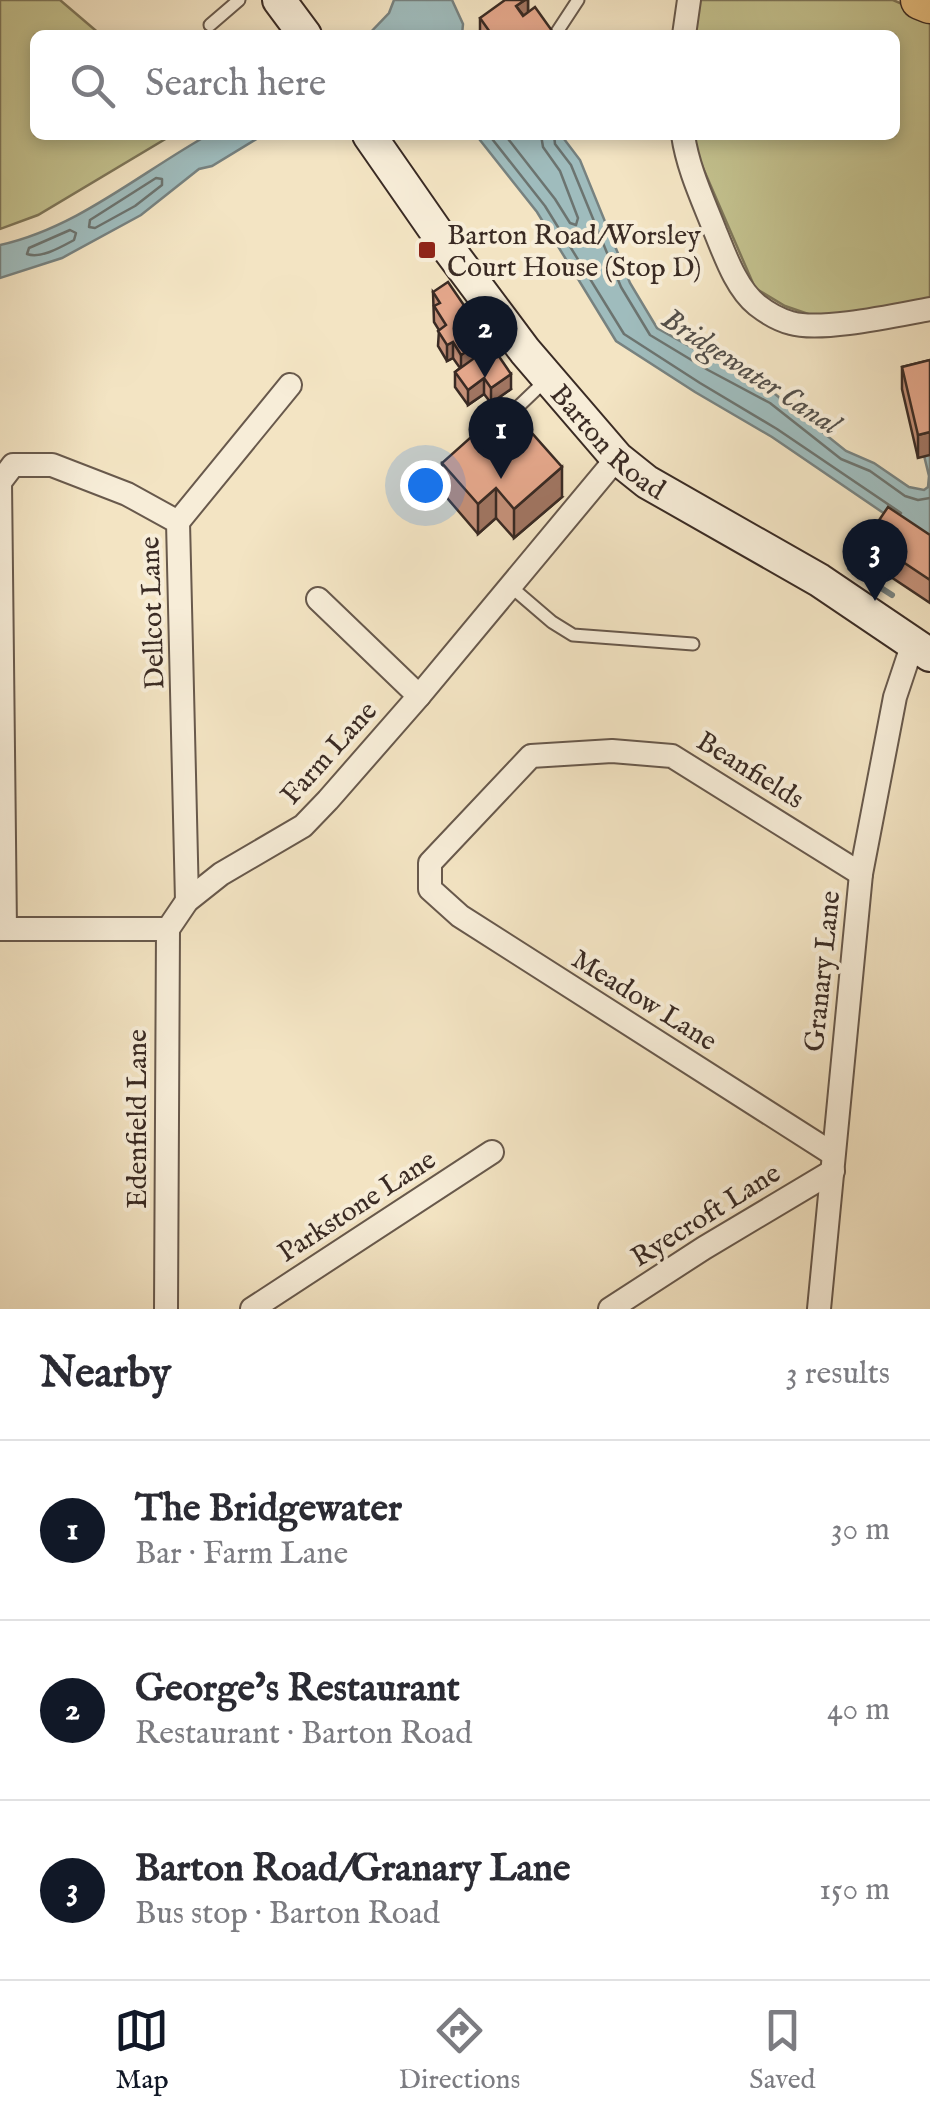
<!DOCTYPE html>
<html lang="en">
<head>
<meta charset="utf-8">
<style>
  body { margin:0; font-family:"IM FELL English",serif; background:#f7f7f7; color:#2b2b33 }
  .you { position:absolute; left:425px; top:485px; width:35px; height:35px; margin:-25px; border:8px solid #fff; border-radius:50%; background:#1a73e8; box-shadow:0 0 0 15px #1a73e833 }
  .badge { display:grid; place-items:center; width:65px; height:65px; border-radius:50%; background:#111827; color:#fff; font-size:32px; font-weight:700 }
  .pin { position:absolute; translate:-50% -82px; filter:drop-shadow(0 2px 5px #0008) }
  .pin::after { content:''; position:absolute; top:52px; width:35px; height:30px; background:inherit; clip-path:polygon(0 0,100% 0,50% 100%) }
  .list { margin:0; padding:0; list-style:none }
  h2 { display:flex; justify-content:space-between; align-items:center; height:130px; margin:0; padding:0 40px; font-size:42px }
  h2 small { font-size:32px; font-weight:400; color:#7c7c81 }
  .list li { display:grid; grid-template-columns:65px 1fr auto; gap:30px; align-items:center; box-sizing:border-box; height:180px; padding:0 40px; border-top:2px solid #e1e1e2 }
  .list b { display:block; font-size:38px; white-space:nowrap }
  .list p { margin:0; font-size:32px; white-space:nowrap; color:#7c7c81 }
  .list em { font-size:32px; font-style:normal; color:#7c7c81 }
  .icon { flex:none; width:55px; height:55px; fill:none; stroke:currentColor; stroke-width:2; stroke-linecap:round; stroke-linejoin:round }
  .map { position:relative; flex:none; width:930px; height:1309px; overflow:hidden }
  .search { position:absolute; background:#fff; box-shadow:0 5px 15px #0003; left:30px; right:30px; top:30px; height:110px; display:flex; align-items:center; gap:25px; box-sizing:border-box; padding:0 35px; border-radius:15px; color:#7c7c81; font-size:38px }
  .sheet { height:670px; background:#fff }
  nav { display:flex; justify-content:space-around; align-items:center; box-sizing:border-box; height:140px; border-top:2px solid #e1e1e2; background:#fff; font-size:28px; color:#7c7c81 }
  nav a { display:grid; justify-items:center; gap:5px }
  nav .on { color:#111827 }
  .map>svg:first-child { display:block }
</style>
</head>
<body>
<div class="map">
<svg width="930" height="1309" viewBox="0 0 930 1309">
  <rect width="100%" height="100%" fill="#f3e4c3"/>
  <filter id="stains"><feTurbulence type="fractalNoise" baseFrequency=".002" numOctaves="4"/><feColorMatrix values="0 0 0 0 .2 0 0 0 0 .09 0 0 0 0 .02 0 0 0 .5 -.17"/></filter>
  <radialGradient id="worn" r=".72"><stop offset=".6" stop-color="#630" stop-opacity="0"/><stop offset="1" stop-color="#630" stop-opacity=".3"/></radialGradient>
  <g fill="#c3c18e" stroke="#7e7659" stroke-width="2.5">
    <path d="M0 0H60L101 35H35V135H172L38 215 0 229Z"/>
    <path d="M699 0H893L930 16V301L817 317 785 306 755 288 700 161 693 135H895V35H694Z"/>
  </g>
  <g fill="#9fbcbd" stroke="#778280" stroke-width="2.5">
    <path d="M394 0H452L463 24 462 35H368L389 13Z"/>
    <path d="M208 135H263L212 166 199 169 141 215 62 258 0 278V245C77 228 140 173 208 135Z"/>
    <path d="M476 135H561L580 160 630 283 657 328 775 394 846 451 874 463 909 487 924 490 928 487 929 476 908 390 930 419V541L904 527 772 437 695 392 616 341 537 212Z"/>
  </g>
  <g fill="none" stroke-linecap="round" stroke-linejoin="round">
    <g stroke="#6c7470" stroke-width="2.5">
      <path d="M489 135 545 206 624 334 700 383 777 429 901 513"/>
      <path d="M505 135 555 199 570 223 576 225 578 218 560 171 543 147 541 135"/>
      <path d="M554 135 555 144 571 165 621 287 650 335 708 370 770 403 841 459 870 471 905 496 918 500 930 498"/>
      <path d="M156 178 162 179V185L135 206 95 228 89 227 90 220Z"/>
      <path d="M70 230 76 233 74 240C61 247 41 259 27 254L29 248Z"/>
    </g>
    <path stroke="#778280" stroke-width="6" d="M850 568 892 595"/>
    <g stroke="#68594c" stroke-width="15">
      <g id="lane">
        <path d="M210 25 239 0"/>
        <path d="M555 35 578 0"/>
        <path d="M501 417 520 405 544 382"/>
        <path d="M510 586 552 622 573 635 693 644"/>
      </g>
    </g>
    <g stroke="#68594c" stroke-width="26">
      <g id="street">
        <path d="M684 35 689 0"/>
        <path d="M683 135C688 169 703 200 715 231 725 255 736 288 757 305 766 312 780 320 791 323 821 332 897 315 930 309"/>
        <path d="M178 522 290 385"/>
        <path d="M318 599 419 696"/>
        <path d="M0 929H168"/>
        <path d="M5 929 0 482 13 465H52L127 494 178 522 187 901"/>
        <path d="M168 929 187 901 221 874 303 826 328 800 419 696 617 458"/>
        <path d="M833 1154 460 916 430 889V863L531 756 612 751 672 756 861 874"/>
        <path d="M166 1309 168 929"/>
        <path d="M252 1309 492 1152"/>
        <path d="M610 1309 704 1248 833 1171"/>
        <path d="M819 1309 861 874 895 697 913 643"/>
      </g>
    </g>
    <g stroke="#3a2b24" stroke-width="36">
      <g id="secondary">
        <path d="M279 0 305 35"/>
        <path id="s1" d="M369 135 442 240 525 351 617 458 647 482 819 580 930 655"/>
      </g>
    </g>
    <g stroke="#3a2b24" stroke-width="41">
      <path id="primary" d="M920 0 930 4"/>
    </g>
    <use href="#lane" stroke="#f7edd8" stroke-width="11"/>
    <use href="#street" stroke="#f7edd8" stroke-width="22"/>
    <use href="#secondary" stroke="#f7edd8" stroke-width="32"/>
    <use href="#primary" stroke="#eac282" stroke-width="38"/>
  </g>
  <g fill="#c49078" stroke="#3a2b24" stroke-width="2.5">
    <path d="M528 0V12L555 35H480V18Z"/>
    <path d="M433 292 511 389 491 403 484 394 468 405 455 387V372L460 368 453 358 447 361 438 346 439 330 434 322Z"/>
    <path d="M930 360 918 458 902 389V367Z"/>
    <path d="M442 463 562 497 514 538 496 518 478 534 442 492Z"/>
    <path d="M930 535V603L867 561V538Z"/>
  </g>
  <g fill="#a07561" stroke="#3a2b24" stroke-width="2.5">
    <path d="M525 0H528V21L516 6Z"/>
    <path d="M453 342V358L447 361V345Z"/>
    <path d="M475 346V362L461 371V355Z"/>
    <path d="M511 374V389L491 403V388Z"/>
    <path d="M484 378V394L468 405V390Z"/>
    <path d="M930 432V455L918 458V435Z"/>
    <path d="M562 467V497L514 538V509Z"/>
    <path d="M496 488V518L478 534V504Z"/>
  </g>
  <g fill="#e4a78b" stroke="#3a2b24" stroke-width="2.5">
    <path d="M505 0H525L516 6 523 16 535 7 555 35H504L501 32 497 35H492L480 18Z"/>
    <path d="M448 282 511 374 491 388 484 378 468 390 455 372 480 354 475 346 461 355 453 342 447 345 438 331 446 325 434 306 440 303 433 292Z"/>
    <path d="M930 360V432L918 435 902 367Z"/>
    <path d="M507 405 562 467 514 509 496 488 478 504 442 463Z"/>
    <path d="M888 507 930 535V580L867 538Z"/>
  </g>
  <rect fill="#8f2418" stroke="#f7edd8" stroke-width="4" x="417" y="240" width="20" height="20" rx="5"/>
  <g text-anchor="middle" stroke-width="8" stroke-linejoin="round" paint-order="stroke">
    <g font-size="28" fill="#3a2b24" stroke="#f7edd8" text-anchor="start">
      <text x="447" y="244">Barton Road/Worsley<tspan x="447" dy="32">Court House (Stop D)</tspan></text>
    </g>
    <g font-size="28" fill="#3a2b24" stroke="#f7edd8">
      <text dy="10" stroke="none"><textPath href="#s1" startOffset="390">Barton Road</textPath></text>
      <text transform="translate(151 613) rotate(-92)" y="10">Dellcot Lane</text>
      <text transform="translate(328 752) rotate(-48)" y="10">Farm Lane</text>
      <text transform="translate(751 769) rotate(32)" y="10">Beanfields</text>
      <text transform="translate(821 971) rotate(-84)" y="10">Granary Lane</text>
      <text transform="translate(645 999) rotate(32)" y="10">Meadow Lane</text>
      <text transform="translate(136 1119) rotate(-90)" y="10">Edenfield Lane</text>
      <text transform="translate(356 1205) rotate(-33)" y="10">Parkstone Lane</text>
      <text transform="translate(705 1214) rotate(-32)" y="10">Ryecroft Lane</text>
    </g>
    <g font-size="30" font-style="italic" fill="#534f4a" stroke="#f7edd8">
      <text transform="translate(751 371) rotate(33)" y="10">Bridgewater Canal</text>
    </g>
  </g>
  <rect width="100%" height="100%" filter="url(#stains)"/>
  <rect width="100%" height="100%" fill="url(#worn)"/>
</svg>
<div class="you"></div>
<div class="pin badge" style="left:501px;top:479px">1</div>
<div class="pin badge" style="left:485px;top:378px">2</div>
<div class="pin badge" style="left:875px;top:601px">3</div>
<div class="search"><svg class="icon" aria-label="search" viewBox="0 0 24 24"><circle cx="10" cy="10" r="6"/><path d="M15 15l6 6"/></svg>Search here</div>
</div>
<section class="sheet">
<h2>Nearby<small>3 results</small></h2>
<ul class="list">
<li><span class="badge">1</span><div><b>The Bridgewater</b><p>Bar · Farm Lane</p></div><em>30 m</em></li>
<li><span class="badge">2</span><div><b>George’s Restaurant</b><p>Restaurant · Barton Road</p></div><em>40 m</em></li>
<li><span class="badge">3</span><div><b>Barton Road/Granary Lane</b><p>Bus stop · Barton Road</p></div><em>150 m</em></li>
</ul>
</section>
<nav>
<a class="on"><svg class="icon" aria-label="map" viewBox="0 0 24 24"><path d="M3 6l6-2 6 2 6-2v14l-6 2-6-2-6 2zM9 4v14M15 6v14"/></svg>Map</a>
<a><svg class="icon" aria-label="directions" viewBox="0 0 24 24"><path d="M12 3l9 9-9 9-9-9zM9 14v-3h6M13 9l2 2-2 2"/></svg>Directions</a>
<a><svg class="icon" aria-label="saved" viewBox="0 0 24 24"><path d="M7 4h10v16l-5-4-5 4z"/></svg>Saved</a>
</nav>
</body>
</html>
